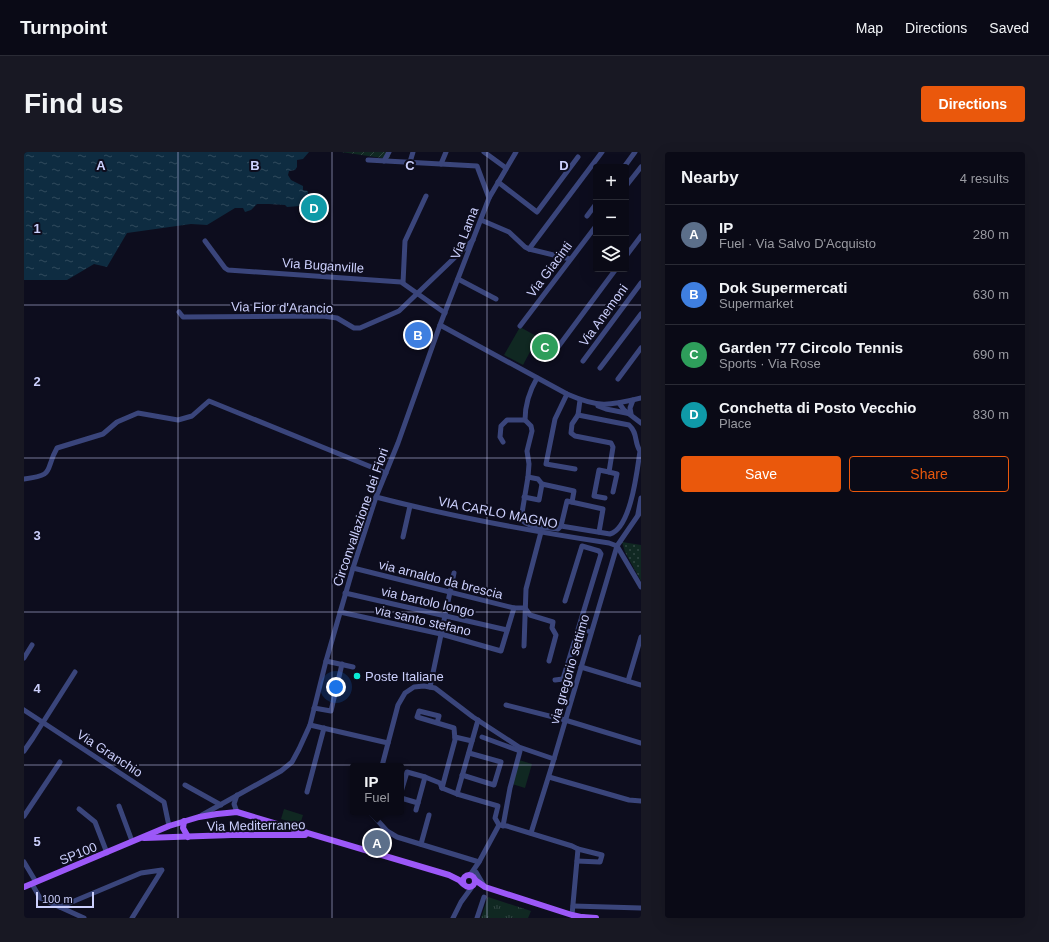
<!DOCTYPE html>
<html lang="en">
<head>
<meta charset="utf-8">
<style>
  body { margin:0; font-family:Arial,sans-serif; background:#181823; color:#f1f3f6 }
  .controls { position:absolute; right:12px; top:12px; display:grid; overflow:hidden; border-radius:4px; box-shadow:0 4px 16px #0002 }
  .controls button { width:36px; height:36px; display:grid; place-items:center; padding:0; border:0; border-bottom:1px solid #2a2b35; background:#0a0a16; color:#f1f3f6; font:20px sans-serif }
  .scale { position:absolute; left:12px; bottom:10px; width:58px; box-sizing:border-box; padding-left:4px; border:2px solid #ccd0fd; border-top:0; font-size:11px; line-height:14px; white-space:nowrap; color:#ccd0fd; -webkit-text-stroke:3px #0d0d1e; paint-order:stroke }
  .you { position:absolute; left:312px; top:535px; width:14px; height:14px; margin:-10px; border:3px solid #fff; border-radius:50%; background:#1a73e8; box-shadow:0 0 0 6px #1a73e833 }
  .badge { display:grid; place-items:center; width:26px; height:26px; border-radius:50%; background:#ea580c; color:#fff; font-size:13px; font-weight:700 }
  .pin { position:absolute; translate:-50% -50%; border:2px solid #fff; box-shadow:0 1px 4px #0006 }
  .popup { position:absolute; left:326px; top:611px; width:54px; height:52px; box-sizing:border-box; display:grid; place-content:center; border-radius:4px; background:#0a0a16; filter:drop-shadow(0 1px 3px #0005); font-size:13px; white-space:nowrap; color:#999aa1 }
  .popup b { font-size:15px; color:#f1f3f6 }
  .popup::after { content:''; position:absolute; left:50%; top:100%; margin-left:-8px; border:8px solid transparent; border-top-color:#0a0a16 }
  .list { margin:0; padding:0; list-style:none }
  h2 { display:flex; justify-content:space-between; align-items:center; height:52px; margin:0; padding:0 16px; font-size:17px }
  h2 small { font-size:13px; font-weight:400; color:#999aa1 }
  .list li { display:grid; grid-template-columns:26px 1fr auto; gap:12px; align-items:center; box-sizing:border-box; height:60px; padding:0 16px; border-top:1px solid #2a2b35 }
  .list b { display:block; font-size:15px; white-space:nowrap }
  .list p { margin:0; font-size:13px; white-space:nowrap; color:#999aa1 }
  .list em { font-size:13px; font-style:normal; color:#999aa1 }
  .actions { display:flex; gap:8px; padding:12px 16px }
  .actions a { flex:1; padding:9px 0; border:1px solid #ea580c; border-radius:4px; text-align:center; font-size:14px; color:#ea580c }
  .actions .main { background:#ea580c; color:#fff }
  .icon { flex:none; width:22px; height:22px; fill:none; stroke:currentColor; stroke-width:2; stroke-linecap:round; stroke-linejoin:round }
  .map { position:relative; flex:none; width:617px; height:766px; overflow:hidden; border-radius:4px }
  header { display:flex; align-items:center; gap:24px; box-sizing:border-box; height:56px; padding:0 20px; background:#0a0a16; border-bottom:1px solid #2a2b35 }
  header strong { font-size:19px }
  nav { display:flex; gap:22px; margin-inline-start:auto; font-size:14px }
  .intro { display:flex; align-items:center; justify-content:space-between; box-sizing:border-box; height:96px; padding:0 24px }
  h1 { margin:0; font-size:28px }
  .button { padding:10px 18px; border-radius:4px; background:#ea580c; color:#fff; font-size:14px; font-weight:700 }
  main { display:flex; gap:24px; padding:0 24px }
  aside { flex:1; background:#0a0a16; border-radius:4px; box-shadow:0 4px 16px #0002 }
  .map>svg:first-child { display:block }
</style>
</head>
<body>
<header>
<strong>Turnpoint</strong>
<nav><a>Map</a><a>Directions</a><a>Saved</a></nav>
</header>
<div class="intro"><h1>Find us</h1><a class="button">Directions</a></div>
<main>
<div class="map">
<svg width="617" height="766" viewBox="0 0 617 766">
  <defs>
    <pattern id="grass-dots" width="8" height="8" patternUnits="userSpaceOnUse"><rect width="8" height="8" fill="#102822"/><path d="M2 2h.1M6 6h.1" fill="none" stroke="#324643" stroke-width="1.8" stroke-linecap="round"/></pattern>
    <pattern id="park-tufts" width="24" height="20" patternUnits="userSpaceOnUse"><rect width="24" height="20" fill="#102822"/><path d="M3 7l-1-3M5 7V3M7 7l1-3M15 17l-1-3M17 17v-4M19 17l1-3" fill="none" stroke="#324643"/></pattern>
    <pattern id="garden-furrows" width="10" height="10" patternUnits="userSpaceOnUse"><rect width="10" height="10" fill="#102822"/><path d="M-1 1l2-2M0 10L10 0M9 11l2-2" fill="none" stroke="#324643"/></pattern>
    <pattern id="water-ripples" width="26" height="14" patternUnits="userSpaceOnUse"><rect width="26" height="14" fill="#0e2c41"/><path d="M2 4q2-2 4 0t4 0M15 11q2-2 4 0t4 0" fill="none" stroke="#304a5d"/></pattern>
  </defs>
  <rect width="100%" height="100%" fill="#0d0d1e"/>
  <path fill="url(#grass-dots)" d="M598 390 617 393V429L601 400Z"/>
  <path fill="url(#park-tufts)" d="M464 745 507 759 504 766H457Z"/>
  <path fill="url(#garden-furrows)" d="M317 0H367L365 7Z"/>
  <g fill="#102822">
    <path d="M496 175 514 185 499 213 480 203Z"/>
    <path d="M495 608 508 612 501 636 488 632Z"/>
    <path d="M260 657 279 663 276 673 257 667Z"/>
  </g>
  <path fill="url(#water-ripples)" d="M0 0H285L279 7 273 8V15L271 18 265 19 264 23 267 28 279 34V38L284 39V44L287 46 290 51 288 54 281 58 276 54 263 55 261 53 245 52H233L227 58 221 60 219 56H211L183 73 167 72 103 81 83 115 70 112 43 128H0Z"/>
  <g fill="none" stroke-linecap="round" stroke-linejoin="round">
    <g stroke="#3a457b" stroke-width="5">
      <path d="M460 0 482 16"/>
      <path d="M344 8 453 14 465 46"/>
      <path d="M360 9 365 0"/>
      <path d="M386 10 389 0"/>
      <path d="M417 12 422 0"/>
      <path d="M600 15 611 0"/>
      <path d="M474 30 513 60 554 5"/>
      <path d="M602 34 617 15"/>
      <path d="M563 64 572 52"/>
      <path d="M457 68 485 80 501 95 505 97 546 107"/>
      <path d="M181 89 201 116 204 118 377 130 421 161"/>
      <path d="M505 97 578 0"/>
      <path d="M602 104 617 84"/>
      <path d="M434 127 472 147"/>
      <path d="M379 131 381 89 402 44"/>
      <path d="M155 160 159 165 299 164 313 166 330 176H336L375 159 449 88"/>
      <path d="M416 173 465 46 492 0"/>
      <path d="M496 174 572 74"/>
      <path d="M534 195 592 117"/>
      <path d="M559 209 617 131"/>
      <path d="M576 216 617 162"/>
      <path d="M513 226C506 238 501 254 501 268L507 274 508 279 503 299 505 312 504 325 497 367C505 377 522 375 534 377L537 374 586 382C607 376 613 319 616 299 610 290 614 281 605 273L554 263 556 248"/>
      <path d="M594 227 617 196"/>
      <path d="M543 242 531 267 522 312 551 317"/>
      <path d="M595 251 600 258 617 271"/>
      <path d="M574 254 582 257 607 262 606 256 609 248"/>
      <path d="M554 263 548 272 547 281 551 284 587 291 589 295 585 320 593 322 589 340"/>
      <path d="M479 290 476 285 477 274 483 268H501"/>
      <path d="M504 325 514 327 518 332"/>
      <path d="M0 327C32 323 20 319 33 296L79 282 93 270 114 261 154 268 168 264 185 249 362 321"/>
      <path d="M352 345C429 365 506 379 585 391L593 394 617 435"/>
      <path d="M500 345 515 348 518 332 550 339 548 350"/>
      <path d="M581 346 570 344 575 318 585 320"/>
      <path d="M614 362 617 346"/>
      <path d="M537 374 543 349 579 357 575 380"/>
      <path d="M379 385 386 354"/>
      <path d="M329 416 490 456H501L506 463 529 470 528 476 532 483 525 509"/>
      <path d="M321 441 483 478"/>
      <path d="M316 460 417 482 477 499 490 456"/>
      <path d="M555 476 567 480"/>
      <path d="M500 494 502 437 517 380"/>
      <path d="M0 506 8 493"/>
      <path d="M302 509 329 515"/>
      <path d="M557 515 617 533"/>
      <path d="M531 528 539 527 577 402 575 399 558 394 541 449"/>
      <path d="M604 529 617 485"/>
      <path d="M406 535 430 421"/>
      <path d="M482 553 541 568 617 591"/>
      <path d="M290 556 307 559 318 512"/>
      <path d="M0 558 140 650 145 674"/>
      <path d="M413 571 415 564 395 559 393 565 430 576 431 588 418 636"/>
      <path d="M286 573 364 591"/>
      <path d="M431 585 448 589"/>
      <path d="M458 585 496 599 486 636 479 674"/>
      <path d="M0 599 9 586 51 520"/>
      <path d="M358 614 374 553 381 541 390 535 400 534 411 536 449 565 495 595 530 607"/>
      <path d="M438 623 470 633 477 610 445 601"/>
      <path d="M401 625 416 631 418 636"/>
      <path d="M525 625 605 648 617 649"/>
      <path d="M161 633 197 653"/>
      <path d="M418 636 433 642 474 654 471 666 475 673"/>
      <path d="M283 640 300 576"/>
      <path d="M377 640 383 620 401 625 392 658"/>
      <path d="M433 642 454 568"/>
      <path d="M377 646 394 651"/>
      <path d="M95 654 108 689"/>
      <path d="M55 657 71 670 83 701"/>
      <path d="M213 660 210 652 213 643"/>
      <path d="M346 660 363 679 373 685 455 710"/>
      <path d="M178 663 257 619 268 610 275 597 286 573 302 509 329 416 352 345 374 291 416 173 543 242C575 256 584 254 617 246"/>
      <path d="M0 664 36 610"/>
      <path d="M507 681 530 607 593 394 617 359"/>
      <path d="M397 692 405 663"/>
      <path d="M0 710 12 730"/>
      <path d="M452 720 459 732"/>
      <path d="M446 723 455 710 475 673 483 674 548 694 554 697 578 703 576 710 553 709"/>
      <path d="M8 732 16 746 60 766"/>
      <path d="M549 754 617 756"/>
      <path d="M36 755 117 721 138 718 108 766"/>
      <path d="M548 763 554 697"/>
      <path d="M429 766 437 750 448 735"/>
      <path d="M453 766 460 745"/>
    </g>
    <g stroke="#9c58f8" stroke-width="6">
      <path d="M160 669 159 676 164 685"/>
      <path d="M120 686 208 683H281"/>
      <circle cx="445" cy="729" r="6"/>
      <path d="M451 728 461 735 548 763 561 766"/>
      <path d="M0 735 145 674 175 665 193 662 213 660 425 723 435 728 439 732"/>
      <path d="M558 765 572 766"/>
    </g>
  </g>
  <path fill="none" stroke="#ccd0fd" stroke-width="1" stroke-opacity="0.55" d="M154 0V766M308 0V766M463 0V766M0 153H617M0 306H617M0 460H617M0 613H617"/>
  <circle fill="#0aebd4" stroke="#0d0d1e" stroke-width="1.5" cx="333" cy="524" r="4"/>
  <g text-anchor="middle" stroke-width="4" stroke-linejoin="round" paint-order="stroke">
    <g font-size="13" fill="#ccd0fd" stroke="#0d0d1e">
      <text transform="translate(440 81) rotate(-69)" y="5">Via Lama</text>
      <text transform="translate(299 113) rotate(4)" y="5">Via Buganville</text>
      <text transform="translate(525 117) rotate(-53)" y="5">Via Giacinti</text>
      <text transform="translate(258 155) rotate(1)" y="5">Via Fior d'Arancio</text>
      <text transform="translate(579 163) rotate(-54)" y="5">Via Anemoni</text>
      <text transform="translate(474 360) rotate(11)" y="5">VIA CARLO MAGNO</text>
      <text transform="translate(336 365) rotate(-71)" y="5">Circonvallazione dei Fiori</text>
      <text transform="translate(417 427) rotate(14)" y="5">via arnaldo da brescia</text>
      <text transform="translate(404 449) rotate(13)" y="5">via bartolo longo</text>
      <text transform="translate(399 468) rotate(13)" y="5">via santo stefano</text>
      <text transform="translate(545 517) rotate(-74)" y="5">via gregorio settimo</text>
      <text transform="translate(86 601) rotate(33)" y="5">Via Granchio</text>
      <text transform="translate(232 673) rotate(-1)" y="5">Via Mediterraneo</text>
      <text transform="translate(54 701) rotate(-22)" y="5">SP100</text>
    </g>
    <g font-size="13" fill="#ccd0fd" stroke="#0d0d1e" text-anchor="start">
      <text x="341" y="529">Poste Italiane</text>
    </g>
  </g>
  <g font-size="13" text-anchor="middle" font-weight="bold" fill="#ccd0fd" stroke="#0d0d1e" stroke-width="4" stroke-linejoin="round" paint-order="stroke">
    <text x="77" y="18">A</text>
    <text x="231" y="18">B</text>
    <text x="386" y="18">C</text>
    <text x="540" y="18">D</text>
    <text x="13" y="81">1</text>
    <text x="13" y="234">2</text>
    <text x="13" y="388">3</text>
    <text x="13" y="541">4</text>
    <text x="13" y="694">5</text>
  </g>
</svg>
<div class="controls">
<button>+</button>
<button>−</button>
<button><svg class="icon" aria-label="layers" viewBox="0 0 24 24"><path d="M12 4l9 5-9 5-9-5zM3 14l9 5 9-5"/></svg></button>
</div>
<div class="scale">100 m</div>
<div class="you"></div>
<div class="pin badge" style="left:353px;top:691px;background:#5c6f8a">A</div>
<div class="popup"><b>IP</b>Fuel</div>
<div class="pin badge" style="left:394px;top:183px;background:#3f7fe0">B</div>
<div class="pin badge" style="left:521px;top:195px;background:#2e9e5b">C</div>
<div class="pin badge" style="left:290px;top:56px;background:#0f9aa8">D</div>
</div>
<aside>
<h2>Nearby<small>4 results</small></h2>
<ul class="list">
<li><span class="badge" style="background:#5c6f8a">A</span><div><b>IP</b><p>Fuel · Via Salvo D'Acquisto</p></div><em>280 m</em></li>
<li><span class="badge" style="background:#3f7fe0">B</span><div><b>Dok Supermercati</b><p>Supermarket</p></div><em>630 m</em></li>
<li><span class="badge" style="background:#2e9e5b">C</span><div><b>Garden '77 Circolo Tennis</b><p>Sports · Via Rose</p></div><em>690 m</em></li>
<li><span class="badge" style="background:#0f9aa8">D</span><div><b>Conchetta di Posto Vecchio</b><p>Place</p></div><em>830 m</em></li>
</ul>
<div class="actions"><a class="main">Save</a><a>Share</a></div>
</aside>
</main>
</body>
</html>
